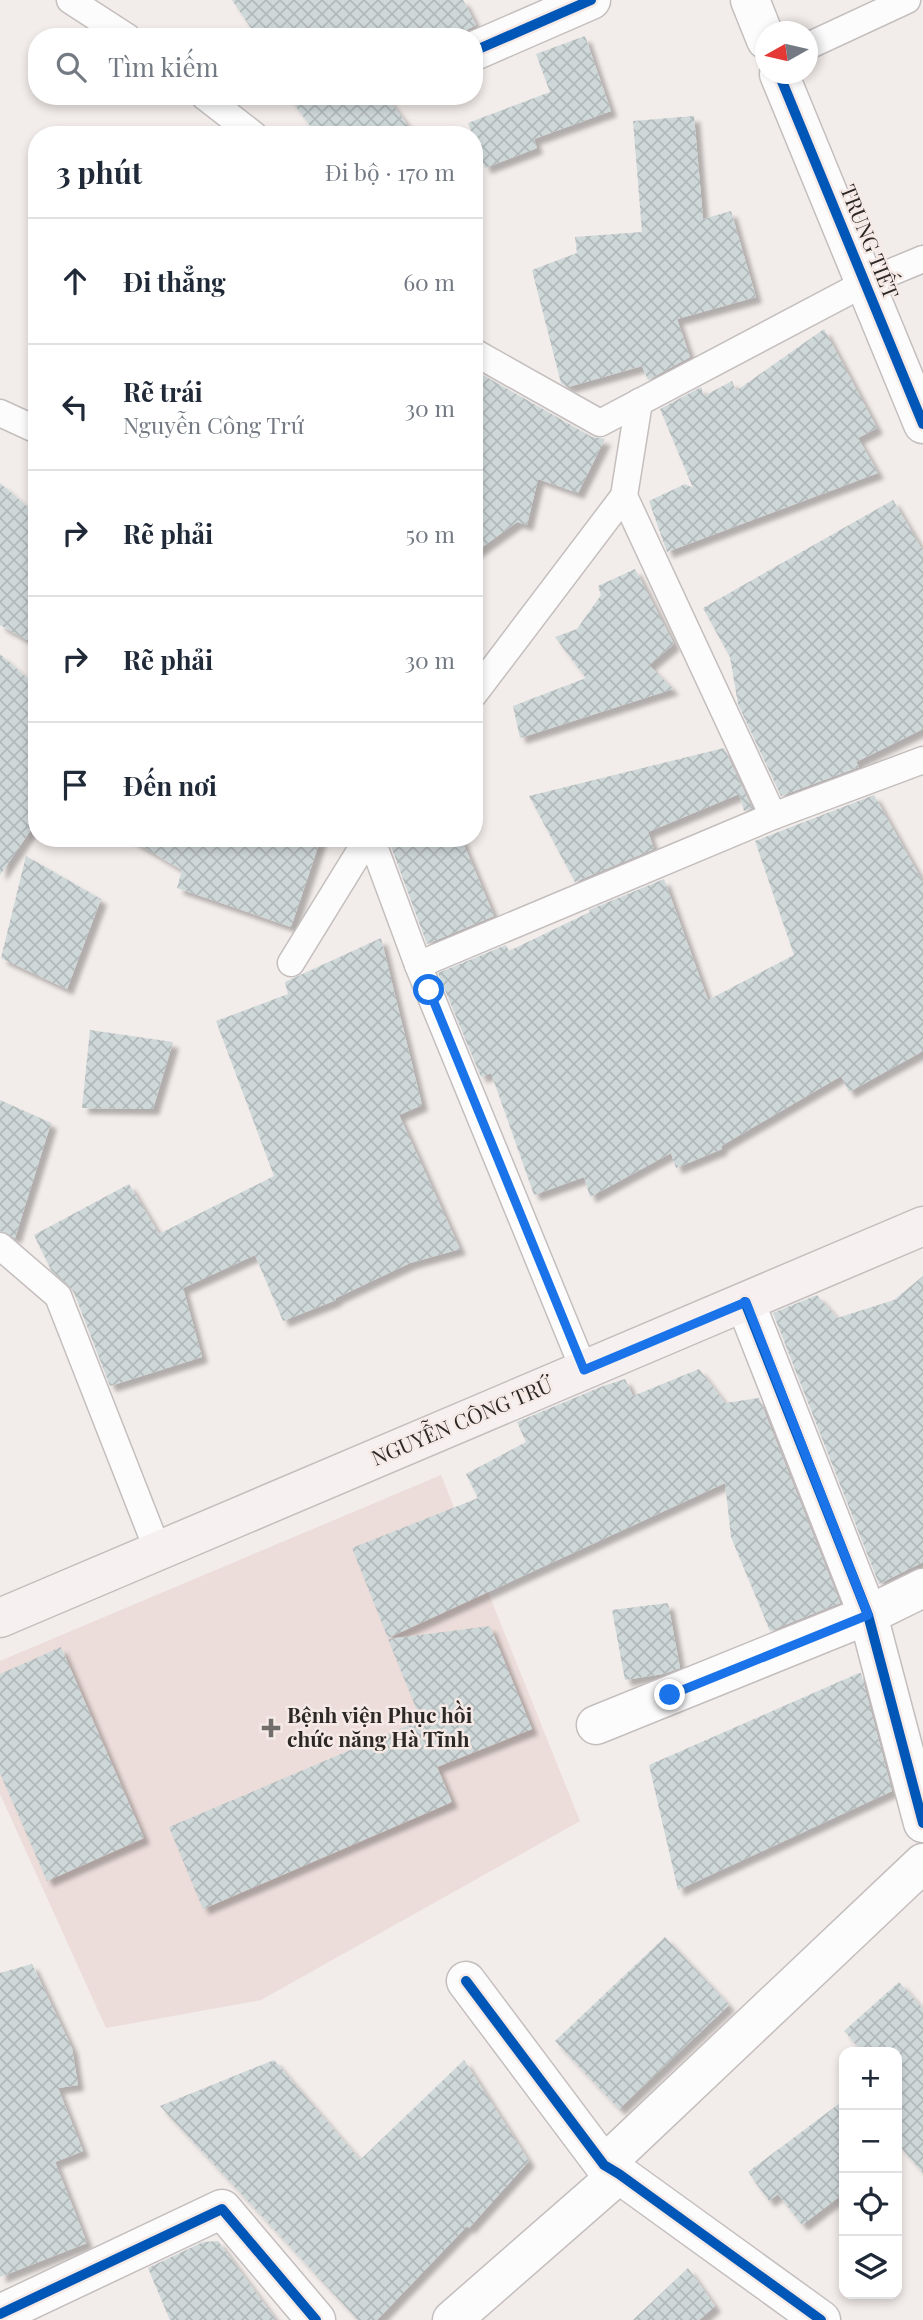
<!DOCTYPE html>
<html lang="vi">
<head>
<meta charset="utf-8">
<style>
  body { margin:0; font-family:"Playfair Display",serif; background:#f6f6f7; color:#1f2937 }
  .controls { position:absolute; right:21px; bottom:21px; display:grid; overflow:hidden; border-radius:14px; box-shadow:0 4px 10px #0003 }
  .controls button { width:63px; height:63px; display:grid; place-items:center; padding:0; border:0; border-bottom:2px solid #e0e1e3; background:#fff; color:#1f2937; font:35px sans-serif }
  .compass { position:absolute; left:755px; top:21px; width:63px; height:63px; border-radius:50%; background:#fff; box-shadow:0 4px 10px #0003; rotate:262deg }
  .stop { position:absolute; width:21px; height:21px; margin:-16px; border:5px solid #1a73e8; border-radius:50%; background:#fff }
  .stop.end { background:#1a73e8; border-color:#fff; box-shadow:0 2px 7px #0008 }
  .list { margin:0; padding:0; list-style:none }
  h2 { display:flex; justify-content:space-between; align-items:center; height:91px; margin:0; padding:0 28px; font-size:30px }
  h2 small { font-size:23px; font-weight:400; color:#747a83 }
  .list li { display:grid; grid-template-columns:46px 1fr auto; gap:21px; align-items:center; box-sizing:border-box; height:126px; padding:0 28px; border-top:2px solid #e0e1e3 }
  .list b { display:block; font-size:26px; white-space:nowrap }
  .list p { margin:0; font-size:23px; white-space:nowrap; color:#747a83 }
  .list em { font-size:23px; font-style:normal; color:#747a83 }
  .icon { flex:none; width:38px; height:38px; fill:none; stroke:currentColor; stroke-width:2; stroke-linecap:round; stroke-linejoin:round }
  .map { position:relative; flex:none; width:923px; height:2320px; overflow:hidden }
  .search { position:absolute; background:#fff; box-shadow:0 4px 10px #0003; left:28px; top:28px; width:455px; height:77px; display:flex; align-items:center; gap:18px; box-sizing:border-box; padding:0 24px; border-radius:28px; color:#747a83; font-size:26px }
  .panel { position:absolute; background:#fff; box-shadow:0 4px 10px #0003; left:28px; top:126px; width:455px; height:721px; border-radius:28px }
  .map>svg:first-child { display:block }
</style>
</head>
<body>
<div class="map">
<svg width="923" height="2320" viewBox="0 0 923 2320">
  <defs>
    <pattern id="building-cross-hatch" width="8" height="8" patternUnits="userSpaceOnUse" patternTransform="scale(1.75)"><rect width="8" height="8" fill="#cfd8d9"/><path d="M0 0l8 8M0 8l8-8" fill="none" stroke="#b2b9ba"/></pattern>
    <filter id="shadow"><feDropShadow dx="6" dy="6" stdDeviation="2" flood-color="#0004"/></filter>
  </defs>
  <rect width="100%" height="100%" fill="#f2ecea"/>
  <path fill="#ecddda" d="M441 1475 580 1821 261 2000 106 2028 0 1794V1661Z"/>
  <g fill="url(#building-cross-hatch)" filter="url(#shadow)">
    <path d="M232 0H463L476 25 453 37H257Z"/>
    <path d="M585 36 611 111 534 139 537 148 485 168 468 123 550 92 536 54Z"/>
    <path d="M288 96H386L415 135H317Z"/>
    <path d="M694 116 703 219 731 211 756 297 677 319 690 357 648 380 642 366 568 387 561 383 532 270 577 253 575 237 642 232 633 121Z"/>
    <path d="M824 329 877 428 858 438 878 473 667 552 649 501 685 484 693 488 660 409 701 387 704 396 732 381 736 391Z"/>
    <path d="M474 370 592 437 605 439 578 493 538 479 527 525 517 522 474 553Z"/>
    <path d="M0 483 37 515V621L27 640 0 625Z"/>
    <path d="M893 500 923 551V729L856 762 859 767 781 796 738 704 730 657 703 608Z"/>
    <path d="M635 569 674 644 649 665 673 689 520 738 513 706 586 678 555 637 577 629 601 595 598 586Z"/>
    <path d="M0 654 37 687V821L0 875Z"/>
    <path d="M724 748 752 808 744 811 739 794 648 832 654 849 575 882 529 796Z"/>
    <path d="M874 795 923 882V1051L849 1092 841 1076 721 1146 722 1149 676 1168 671 1153 590 1197 584 1177 534 1195 491 1073 481 1077 438 973 506 945 509 951 590 912 589 910 664 879 708 1000 794 955 755 841Z"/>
    <path d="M128 838H321L291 927 177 888 182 870Z"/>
    <path d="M388 838H461L494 916 427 944Z"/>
    <path d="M26 856 101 899 67 989 1 958Z"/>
    <path d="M381 938 422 1105 399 1115 460 1249 410 1263 336 1298V1300L283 1321 255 1255 183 1288 202 1357 110 1386 73 1290 51 1270 34 1235 129 1184 159 1234 274 1176 216 1021 288 994 285 982Z"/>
    <path d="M90 1030 173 1042 153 1109 82 1108Z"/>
    <path d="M0 1100 51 1123 15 1238 0 1231Z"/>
    <path d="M923 1276V1562L879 1584 773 1313 817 1295 837 1318 894 1300Z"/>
    <path d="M699 1369 725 1403 759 1398 840 1603 770 1631 731 1537 725 1483 388 1638 352 1548 478 1498 466 1474 526 1442 517 1422 603 1386 625 1379 633 1396Z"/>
    <path d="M668 1603 680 1668 663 1674 625 1680 612 1610Z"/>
    <path d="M490 1626 532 1729 437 1767 452 1802 203 1909 169 1827 421 1720 388 1639Z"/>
    <path d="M61 1647 144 1838 47 1881 0 1773V1674Z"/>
    <path d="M859 1673H861L892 1791 678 1890 649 1765Z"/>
    <path d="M665 1937 729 2005 619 2109 555 2041Z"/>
    <path d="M32 1964 72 2048 78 2085 58 2088 83 2151 55 2162 87 2243 0 2277V1973Z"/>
    <path d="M899 1982 923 2009V2173L897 2143V2052H863L844 2031Z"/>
    <path d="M274 2060 360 2160 464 2060 529 2161 469 2228 467 2226 377 2320H358L160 2106Z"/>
    <path d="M844 2100V2193L802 2225 778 2194 769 2201 748 2172Z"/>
    <path d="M218 2241 276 2320H170L148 2268 203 2242Z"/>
    <path d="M688 2268 715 2306 699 2320H633Z"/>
  </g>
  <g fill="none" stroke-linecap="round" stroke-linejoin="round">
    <g stroke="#c4bfbe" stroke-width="29">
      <g id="lane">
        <path d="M70 0 127 37"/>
        <path d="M808 46 907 0"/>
        <path d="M204 96 254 135"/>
        <path d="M474 352 600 423 865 283 923 259"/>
        <path d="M639 402 624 496 773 816"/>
        <path d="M0 413 37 430"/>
        <path d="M474 694 624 496"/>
        <path d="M371 838 418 965 584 1370"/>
        <path d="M291 963 368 838"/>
        <path d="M418 965 773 816 923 760"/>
        <path d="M0 1246 58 1296 158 1551"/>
      </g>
    </g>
    <g stroke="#c4bfbe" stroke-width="41">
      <g id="street">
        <path d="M750 0 766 40"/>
        <path d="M474 51 591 0"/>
        <path d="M779 74 923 424"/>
        <path d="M745 1302 868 1615 923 1823"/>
        <path d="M596 1725 868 1615 923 1588"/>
        <path d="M466 1981 604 2165 619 2174 821 2320"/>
        <path d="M604 2165 923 1863"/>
        <path d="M0 2314 222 2209 316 2320"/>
        <path d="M452 2320 619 2174"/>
      </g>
    </g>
    <g stroke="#c4bfbe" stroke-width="41">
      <path id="secondary" d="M0 1618 923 1226"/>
    </g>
    <use href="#lane" stroke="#fdfcfc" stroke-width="26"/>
    <use href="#street" stroke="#fdfcfc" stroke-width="38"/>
    <use href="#secondary" stroke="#f6f1f0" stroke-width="38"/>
    <g stroke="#f6eae6" stroke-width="15">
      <g id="cycleway">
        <path d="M474 51 591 0"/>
        <path d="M779 74 923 424"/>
        <path d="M745 1302 868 1615 923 1823"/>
        <path d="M466 1981 604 2165 619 2174 821 2320"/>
        <path d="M0 2314 222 2209 316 2320"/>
      </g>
    </g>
    <use href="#cycleway" stroke="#0057b8" stroke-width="10"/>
  </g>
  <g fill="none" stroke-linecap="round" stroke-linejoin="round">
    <path stroke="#1a73e8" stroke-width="9" d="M429 990 584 1370 746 1302 868 1615 670 1695"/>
  </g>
  <path fill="#716d6b" stroke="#f6eae6" stroke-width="2.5" d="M267.5 1717.5h7v7h7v7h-7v7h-7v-7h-7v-7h7z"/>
  <g text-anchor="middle" stroke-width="5" stroke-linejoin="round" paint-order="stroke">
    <g font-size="21" fill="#2c2826" stroke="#f6eae6">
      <text transform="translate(869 242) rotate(68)" y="7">TRUNG TIẾT</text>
      <text transform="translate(462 1422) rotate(-23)" y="7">NGUYỄN CÔNG TRỨ</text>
    </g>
    <g font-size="21" font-weight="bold" fill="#2c2826" stroke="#f6eae6" text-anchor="start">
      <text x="287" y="1723">Bệnh viện Phục hồi<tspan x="287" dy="24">chức năng Hà Tĩnh</tspan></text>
    </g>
  </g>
</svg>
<div class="controls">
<button>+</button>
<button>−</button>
<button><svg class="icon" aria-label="locate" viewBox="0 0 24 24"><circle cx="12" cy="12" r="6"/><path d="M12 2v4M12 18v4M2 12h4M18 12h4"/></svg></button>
<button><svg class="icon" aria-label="layers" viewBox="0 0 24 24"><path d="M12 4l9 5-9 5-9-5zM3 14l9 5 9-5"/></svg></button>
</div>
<svg class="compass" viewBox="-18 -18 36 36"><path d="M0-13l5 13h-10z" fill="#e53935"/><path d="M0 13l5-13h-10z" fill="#747a83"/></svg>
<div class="stop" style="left:429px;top:990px"></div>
<div class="stop end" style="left:670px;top:1695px"></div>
<div class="search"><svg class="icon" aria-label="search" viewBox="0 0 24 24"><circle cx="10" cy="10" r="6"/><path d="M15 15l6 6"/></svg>Tìm kiếm</div>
<section class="panel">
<h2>3 phút<small>Đi bộ · 170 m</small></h2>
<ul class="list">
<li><svg class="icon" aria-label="ahead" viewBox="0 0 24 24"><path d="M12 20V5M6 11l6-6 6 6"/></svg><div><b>Đi thẳng</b></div><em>60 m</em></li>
<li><svg class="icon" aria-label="left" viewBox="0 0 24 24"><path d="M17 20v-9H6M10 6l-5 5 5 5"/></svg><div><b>Rẽ trái</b><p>Nguyễn Công Trứ</p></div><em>30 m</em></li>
<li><svg class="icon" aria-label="right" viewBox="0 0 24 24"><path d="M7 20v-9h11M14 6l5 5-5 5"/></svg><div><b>Rẽ phải</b></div><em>50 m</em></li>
<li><svg class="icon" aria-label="right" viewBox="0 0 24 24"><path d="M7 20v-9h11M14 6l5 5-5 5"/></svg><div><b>Rẽ phải</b></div><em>30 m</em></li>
<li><svg class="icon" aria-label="arrive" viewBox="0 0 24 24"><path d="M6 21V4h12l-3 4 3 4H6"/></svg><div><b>Đến nơi</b></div></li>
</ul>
</section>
</div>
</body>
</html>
